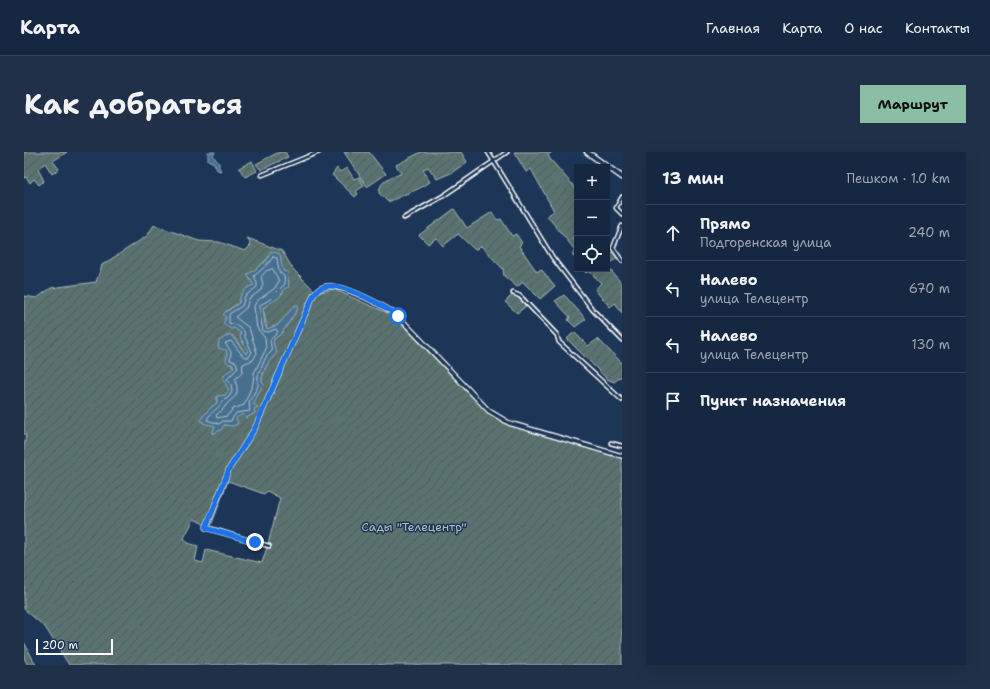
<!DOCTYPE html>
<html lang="ru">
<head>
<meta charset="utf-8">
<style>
  body { margin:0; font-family:"Shantell Sans",sans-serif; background:#1f3048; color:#f1f3f6 }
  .controls { position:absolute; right:12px; top:12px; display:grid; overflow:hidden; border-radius:0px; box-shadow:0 4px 16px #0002 }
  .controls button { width:36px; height:36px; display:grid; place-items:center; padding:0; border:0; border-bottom:1px solid #35445a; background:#162841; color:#f1f3f6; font:20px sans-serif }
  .scale { position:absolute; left:12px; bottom:10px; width:77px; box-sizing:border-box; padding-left:4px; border:2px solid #fff; border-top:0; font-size:11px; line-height:14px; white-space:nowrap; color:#fff; -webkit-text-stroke:3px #1d3557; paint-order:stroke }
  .stop { position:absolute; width:12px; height:12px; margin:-9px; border:3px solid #1a73e8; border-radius:50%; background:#fff }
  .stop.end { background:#1a73e8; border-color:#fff; box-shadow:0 1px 4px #0008 }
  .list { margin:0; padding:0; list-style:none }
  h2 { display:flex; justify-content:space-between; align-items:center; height:52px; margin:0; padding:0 16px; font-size:17px }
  h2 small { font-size:13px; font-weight:400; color:#9ea6b1 }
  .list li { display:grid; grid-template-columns:26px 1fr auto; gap:12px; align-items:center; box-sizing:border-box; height:56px; padding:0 16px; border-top:1px solid #35445a }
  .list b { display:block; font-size:15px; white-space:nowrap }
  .list p { margin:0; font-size:13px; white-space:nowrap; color:#9ea6b1 }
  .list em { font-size:13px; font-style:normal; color:#9ea6b1 }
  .icon { flex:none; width:22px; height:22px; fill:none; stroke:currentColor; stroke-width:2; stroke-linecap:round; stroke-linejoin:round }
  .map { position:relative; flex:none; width:598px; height:513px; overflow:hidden; border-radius:0px }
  header { display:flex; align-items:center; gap:24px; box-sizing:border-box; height:56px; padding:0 20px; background:#162841; border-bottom:1px solid #35445a }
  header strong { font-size:19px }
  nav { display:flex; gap:22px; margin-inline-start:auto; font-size:14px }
  .intro { display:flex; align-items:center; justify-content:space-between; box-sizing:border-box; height:96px; padding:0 24px }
  h1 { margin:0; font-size:28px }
  .button { padding:10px 18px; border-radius:0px; background:#8abfa5; color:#111; font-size:14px; font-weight:700 }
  main { display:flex; gap:24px; padding:0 24px }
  aside { flex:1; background:#162841; border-radius:0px; box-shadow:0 4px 16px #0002 }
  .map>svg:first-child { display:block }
</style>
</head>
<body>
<header>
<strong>Карта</strong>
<nav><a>Главная</a><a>Карта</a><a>О нас</a><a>Контакты</a></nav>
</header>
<div class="intro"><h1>Как добраться</h1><a class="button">Маршрут</a></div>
<main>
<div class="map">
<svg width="598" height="513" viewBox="0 0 598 513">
  <defs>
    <pattern id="wetland-marsh" width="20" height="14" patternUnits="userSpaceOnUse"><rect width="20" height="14" fill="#5a7370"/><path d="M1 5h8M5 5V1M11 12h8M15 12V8" fill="none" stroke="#525c5a"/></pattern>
    <pattern id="garden-furrows" width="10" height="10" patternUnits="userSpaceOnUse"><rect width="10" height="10" fill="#5a7370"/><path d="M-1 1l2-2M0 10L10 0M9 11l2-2" fill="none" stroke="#525c5a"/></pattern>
  </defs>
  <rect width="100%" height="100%" fill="#1d3557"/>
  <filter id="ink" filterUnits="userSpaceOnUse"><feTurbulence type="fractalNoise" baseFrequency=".025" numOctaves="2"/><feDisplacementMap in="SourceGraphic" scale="8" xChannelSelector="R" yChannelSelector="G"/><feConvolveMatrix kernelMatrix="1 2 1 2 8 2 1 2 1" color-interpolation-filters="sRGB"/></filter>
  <g filter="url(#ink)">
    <path fill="url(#wetland-marsh)" stroke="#acb9b8" d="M0 490 12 513H4L0 506Z"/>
    <g fill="url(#garden-furrows)" stroke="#acb9b8" fill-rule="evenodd">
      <path d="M0 0H43L29 9 35 17 28 22 21 11 14 17 20 29 15 33 10 27 6 31 2 25 0 26Z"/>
      <path d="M255 0H261L264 5 237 18 232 12Z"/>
      <path d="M320 0H345L362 22 343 35Z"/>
      <path d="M397 0H437L443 10 427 21 413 27 404 15 399 18 406 30 396 36 364 50 355 41C355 29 367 24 377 22L372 13Z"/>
      <path d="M490 0H528L524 3 526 7 553 38V82L548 86 553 92V109L548 102 551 98 523 64 530 59 507 17 502 20Z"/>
      <path d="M228 9 233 19 221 25 215 16Z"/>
      <path d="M313 16 316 20 323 16 330 27 335 25 340 34 332 39 334 42 331 45 308 23Z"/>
      <path d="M430 57 443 76 468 60 473 68 477 67 488 84 492 82 498 91 495 94 513 120 517 117 531 134 516 147 499 130 493 135 480 124 479 117 457 94 451 98 434 82 419 94 412 86 404 92 395 83Z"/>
      <path d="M130 73 175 89 195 90 221 99 227 93 223 86 258 99 269 117 293 141 309 137 368 163 461 258 478 270 598 306V513H45L21 475 0 457V295L2 283 0 282V144L13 146 27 136 72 130 78 113 123 84ZM246 103 259 119V141L239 156 243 177 254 173 270 155 273 158 257 182 250 187 249 191 252 201 246 206 244 211 238 225 237 237 229 252 232 256 230 257 231 261 222 266 219 262 214 264 205 273H200L189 280 191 274 177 267 186 256 193 251 192 247 201 243 205 239 203 233 206 219 210 216 202 205 203 202 201 187 204 183 209 184 222 202 224 199 219 191 217 181 201 169 202 159 215 151C215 142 222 135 230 133L224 124C231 117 241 111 246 103ZM204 329 240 342 243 339 256 346 244 392 187 374ZM170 367 178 371 186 378 243 395 238 411 182 398 179 411 171 409 174 394 164 391 160 386Z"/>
      <path d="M588 100 593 106 583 114 598 132V161L591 151 586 155 571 138 577 131 565 119 562 121 559 117H583V104Z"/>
      <path d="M488 143 495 145 502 154 493 161 481 150Z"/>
      <path d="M540 143 562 167 551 175 544 168 546 165 531 149Z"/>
      <path d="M550 180 564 194 574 187 598 211V224L590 230 583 227 543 187Z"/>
    </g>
    <g fill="#476f8f" stroke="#91a9bc">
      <path d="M184 0H191L189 4 195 11V15L197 19 193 18 190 11 184 8Z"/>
      <path d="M247 99 256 102 259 119 264 120 265 135 260 137C258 147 246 150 239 156L241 174 243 177 254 173 270 154 274 153 273 158 257 182 250 187 249 191 253 201C245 208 237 220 238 230L240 232C235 237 234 245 229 252L234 255 230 257 231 261 222 266 219 262 212 266 214 272 208 274 200 273 197 278 188 282 191 274 179 271 177 267 186 256 193 251V244L201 243 205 239 199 226 202 221 210 216 209 212H205L202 209 203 202 202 198 194 196 195 189 206 182 222 202 224 199 216 185 217 181 210 176 207 177 199 172 202 166 199 162 215 151C215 142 222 135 230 133L224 124V122C232 119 234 113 242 110Z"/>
    </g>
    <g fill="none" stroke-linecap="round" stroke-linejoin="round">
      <g stroke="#b5c5d2" stroke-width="1">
        <path d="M249 105 253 106 255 120 260 124 261 132 245 148 236 153V162L239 179 244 180 252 177 254 180C245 190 245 185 248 199L242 205 234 223V234L225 250 226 259 212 261 207 269H199L195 272 183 268C186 259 196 257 198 249L204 246 208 240 207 232 203 227 214 216 212 210 206 208 207 200 201 191 207 189 220 205H225L228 200 221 185 220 179 212 173 205 171V162L218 154 221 144 233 135V131L230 124C237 118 244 113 249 105Z"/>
        <path d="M249 117 255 129 251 136 233 149 230 154 233 176 241 186 242 197 230 221 229 231 220 253 209 257 203 264 193 266 192 263C197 260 199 257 202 253 212 242 216 246 211 227L218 221 219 212 229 208 233 201 225 176 211 165 222 156 225 147 237 138 239 132 237 125 242 119Z"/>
      </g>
      <g stroke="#fff" stroke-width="5.5">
        <g id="minor">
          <path d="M464 0 529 106 569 158 598 188"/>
          <path d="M238 23 295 0"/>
          <path d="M598 45 592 56 598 62"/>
          <path d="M380 66 419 44 483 0"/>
          <path d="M598 74 589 96 598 109"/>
          <path d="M489 141 496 144 533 183 535 190 598 248"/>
          <path d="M587 291 598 294"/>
          <path d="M182 376 245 394"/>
        </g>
      </g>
      <g stroke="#fff" stroke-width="6">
        <path id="tertiary" d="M182 376 205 317 231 276 290 142C294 137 299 134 306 134 324 135 359 153 374 164L465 259 485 271 598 304"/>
      </g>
      <g stroke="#fff" stroke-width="7">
        <path id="secondary" d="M563 0 598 25"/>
      </g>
      <use href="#minor" stroke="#1d3557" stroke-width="2.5"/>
      <use href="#tertiary" stroke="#1d3557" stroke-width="3.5"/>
      <use href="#secondary" stroke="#1d3557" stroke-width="4"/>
    </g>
  </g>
  <g fill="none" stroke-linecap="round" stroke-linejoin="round" filter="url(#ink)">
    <path stroke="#1a73e8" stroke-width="5" d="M231 390 182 376 205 317 231 276 290 142C294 137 299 134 306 134 324 134 359 153 374 164"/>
  </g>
  <g text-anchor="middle" stroke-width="3" stroke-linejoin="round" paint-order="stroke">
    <g font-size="12" fill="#b5c0bf" stroke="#1d3557">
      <text x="390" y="379">Сады "Телецентр"</text>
    </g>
  </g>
</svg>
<div class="controls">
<button>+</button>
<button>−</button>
<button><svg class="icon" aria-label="locate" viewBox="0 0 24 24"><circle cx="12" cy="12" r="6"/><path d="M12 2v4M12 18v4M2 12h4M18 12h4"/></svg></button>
</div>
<div class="scale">200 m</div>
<div class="stop" style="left:374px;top:164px"></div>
<div class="stop end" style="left:231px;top:390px"></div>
</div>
<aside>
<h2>13 мин<small>Пешком · 1.0 km</small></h2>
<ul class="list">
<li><svg class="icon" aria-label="ahead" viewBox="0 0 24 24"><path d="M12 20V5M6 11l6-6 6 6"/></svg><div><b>Прямо</b><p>Подгоренская улица</p></div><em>240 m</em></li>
<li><svg class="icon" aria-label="left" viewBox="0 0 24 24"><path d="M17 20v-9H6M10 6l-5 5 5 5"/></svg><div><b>Налево</b><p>улица Телецентр</p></div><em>670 m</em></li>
<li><svg class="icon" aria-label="left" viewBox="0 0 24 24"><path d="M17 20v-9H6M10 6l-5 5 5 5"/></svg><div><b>Налево</b><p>улица Телецентр</p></div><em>130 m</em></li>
<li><svg class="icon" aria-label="arrive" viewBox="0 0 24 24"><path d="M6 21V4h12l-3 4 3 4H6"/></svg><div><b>Пункт назначения</b></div></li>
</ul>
</aside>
</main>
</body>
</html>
